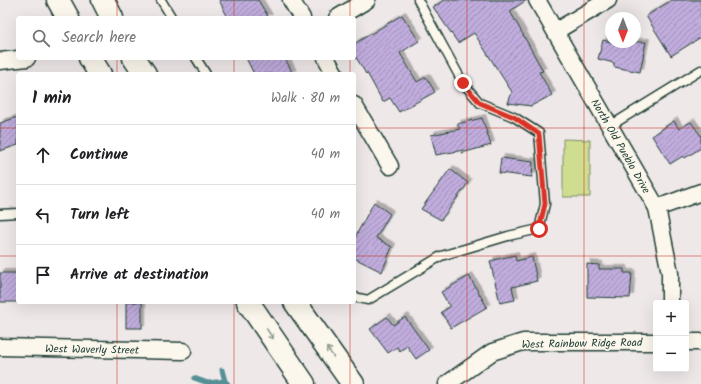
<!DOCTYPE html>
<html lang="en">
<head>
<meta charset="utf-8">
<style>
  body { margin:0; font-family:Kalam,sans-serif; background:#f6f6f6; color:#202124 }
  .controls { position:absolute; right:12px; bottom:12px; display:grid; overflow:hidden; border-radius:4px; box-shadow:0 4px 16px #0002 }
  .controls button { width:36px; height:36px; display:grid; place-items:center; padding:0; border:0; border-bottom:1px solid #e0e0e0; background:#fff; color:#202124; font:20px sans-serif }
  .compass { position:absolute; left:605px; top:12px; width:36px; height:36px; border-radius:50%; background:#fff; box-shadow:0 4px 16px #0002; rotate:180deg }
  .stop { position:absolute; width:12px; height:12px; margin:-9px; border:3px solid #d93025; border-radius:50%; background:#fff }
  .stop.end { background:#d93025; border-color:#fff; box-shadow:0 1px 4px #0008 }
  .list { margin:0; padding:0; list-style:none }
  h2 { display:flex; justify-content:space-between; align-items:center; height:52px; margin:0; padding:0 16px; font-size:17px }
  h2 small { font-size:13px; font-weight:400; color:#757577 }
  .list li { display:grid; grid-template-columns:26px 1fr auto; gap:12px; align-items:center; box-sizing:border-box; height:60px; padding:0 16px; border-top:1px solid #e0e0e0 }
  .list b { display:block; font-size:15px; white-space:nowrap }
  .list em { font-size:13px; font-style:normal; color:#757577 }
  .icon { flex:none; width:22px; height:22px; fill:none; stroke:currentColor; stroke-width:2; stroke-linecap:round; stroke-linejoin:round }
  .map { position:relative; flex:none; width:701px; height:384px; overflow:hidden }
  .search { position:absolute; background:#fff; box-shadow:0 4px 16px #0002; left:16px; top:16px; width:340px; height:44px; display:flex; align-items:center; gap:10px; box-sizing:border-box; padding:0 14px; border-radius:4px; color:#757577; font-size:15px }
  .panel { position:absolute; background:#fff; box-shadow:0 4px 16px #0002; left:16px; top:72px; width:340px; height:232px; border-radius:4px }
  .map>svg:first-child { display:block }
</style>
</head>
<body>
<div class="map">
<svg width="701" height="384" viewBox="0 0 701 384">
  <defs>
    <pattern id="building-hatch" width="6" height="6" patternUnits="userSpaceOnUse"><rect width="6" height="6" fill="#c1addd"/><path d="M-1 1l2-2M0 6l6-6M5 7l2-2" fill="none" stroke="#9c8eb4"/></pattern>
    <filter id="shadow"><feDropShadow dx="3.5" dy="-3.5" stdDeviation="0" flood-color="#0004"/></filter>
  </defs>
  <rect width="100%" height="100%" fill="#efe8e9"/>
  <filter id="ink" filterUnits="userSpaceOnUse"><feTurbulence type="fractalNoise" baseFrequency=".025" numOctaves="2"/><feDisplacementMap in="SourceGraphic" scale="8" xChannelSelector="R" yChannelSelector="G"/><feConvolveMatrix kernelMatrix="1 2 1 2 8 2 1 2 1" color-interpolation-filters="sRGB"/></filter>
  <g filter="url(#ink)">
    <path fill="#cfdd90" stroke="#778d62" d="M563 139 590 140V197H563Z"/>
    <g fill="none" stroke-linecap="round" stroke-linejoin="round">
      <g stroke="#559096" stroke-width="5">
        <path d="M222 370 225 381 228 384"/>
        <path d="M194 378 208 383 225 381"/>
      </g>
    </g>
    <g fill="url(#building-hatch)" stroke="#1f3d34" filter="url(#shadow)">
      <path d="M219 0H258L269 18H228Z"/>
      <path d="M445 0H527L510 11 543 71 539 72 552 95 531 106 508 103 512 92 474 33 458 43 433 7Z"/>
      <path d="M672 0H701V37L671 56 646 16Z"/>
      <path d="M402 15 419 41 400 53 417 82 426 77 435 92 399 112 390 98 383 102 367 73 366 74 354 54V44Z"/>
      <path d="M603 40 611 42H646L640 72 614 67V63L598 59Z"/>
      <path d="M246 58H285L293 74H254Z"/>
      <path d="M18 117V145L0 151V123Z"/>
      <path d="M482 118 491 145 462 153 464 150 436 155 431 135 460 129 457 124Z"/>
      <path d="M674 121 679 129 691 122 701 136V148L685 158 683 156 670 164 652 136Z"/>
      <path d="M501 158 533 162 532 177 499 173Z"/>
      <path d="M450 169 468 183 441 220 421 209Z"/>
      <path d="M374 202 390 214 376 238 392 247 382 272 354 258V239Z"/>
      <path d="M515 255 516 261 532 257 537 281 512 287 515 300 500 303 490 261Z"/>
      <path d="M587 264 599 265V269H624V273H632L630 298 587 297Z"/>
      <rect x="0" y="273" width="18" height="29"/>
      <path d="M469 276 487 307 451 328 441 312 450 307 441 292Z"/>
      <rect x="126" y="302" width="16" height="26"/>
      <path d="M387 317 393 325 405 317 429 350 416 359 407 346 400 351 397 347 388 353 370 329Z"/>
    </g>
    <g fill="none" stroke-linecap="round" stroke-linejoin="round">
      <g stroke="#1f3d34" stroke-width="11">
        <g id="service">
          <path d="M161 0 172 18"/>
          <path d="M196 58 206 74"/>
          <path d="M610 126 701 70"/>
          <path d="M0 214 18 213"/>
          <path d="M354 297 368 300 441 256 508 236 539 229 545 204 539 133 514 117 480 103 463 83 418 0"/>
        </g>
      </g>
      <g stroke="#1f3d34" stroke-width="19">
        <g id="minor">
          <path d="M291 0 302 18"/>
          <path d="M537 0 657 208 670 273V303"/>
          <path d="M337 18 367 0"/>
          <path d="M556 31 608 0"/>
          <path d="M326 58 335 74"/>
          <path d="M0 61 27 58"/>
          <path d="M354 105 390 166"/>
          <path d="M657 208 701 192"/>
          <path d="M686 342H701"/>
          <path d="M0 347 183 351"/>
          <path d="M447 384 492 352 523 342H656"/>
        </g>
      </g>
      <g stroke="#1f3d34" stroke-width="25">
        <g id="secondary">
          <path d="M58 0 68 18"/>
          <path d="M103 0 112 18"/>
          <path d="M90 58 100 74"/>
          <path d="M134 58 145 74"/>
          <path d="M248 302 304 384"/>
          <path d="M295 302 353 384"/>
        </g>
      </g>
      <use href="#service" stroke="#fbf7ec" stroke-width="8"/>
      <use href="#minor" stroke="#fbf7ec" stroke-width="16"/>
      <use href="#secondary" stroke="#fbf7ec" stroke-width="22"/>
    </g>
    <defs><path id="oneway-shaft" d="M-6 0H5M1.5-3L5.5 0L1.5 3" fill="none" stroke-width="1.6" stroke-linecap="round" stroke-linejoin="round"/></defs>
    <g stroke="#8d9a90">
      <use href="#oneway-shaft" transform="translate(270 334) rotate(56)"/>
      <use href="#oneway-shaft" transform="translate(330 352) rotate(-125)"/>
    </g>
  </g>
  <g fill="none" stroke-linecap="round" stroke-linejoin="round" filter="url(#ink)">
    <path stroke="#d93025" stroke-width="5" d="M463 83 480 103 514 117 539 134 545 204 539 229"/>
  </g>
  <path fill="none" stroke="#c8321e" stroke-width="1" stroke-opacity="0.55" d="M117 0V18M234 0V18M350 0V18M467 0V384M584 0V384M117 58V74M234 58V74M350 58V74M0 128H18M354 128H701M0 256H18M354 256H701M117 302V384M234 302V384M350 302V384"/>
  <g text-anchor="middle" stroke-width="3.5" stroke-linejoin="round" paint-order="stroke">
    <g font-size="11" fill="#1f3d34" stroke="#fbf7ec">
      <text transform="translate(621 146) rotate(60)" y="4">North Old Pueblo Drive</text>
      <text transform="translate(582 343) rotate(-1)" y="4">West Rainbow Ridge Road</text>
      <text transform="translate(92 349) rotate(1)" y="4">West Waverly Street</text>
    </g>
  </g>
</svg>
<div class="controls">
<button>+</button>
<button>−</button>
</div>
<svg class="compass" viewBox="-18 -18 36 36"><path d="M0-13l5 13h-10z" fill="#e53935"/><path d="M0 13l5-13h-10z" fill="#757577"/></svg>
<div class="stop" style="left:539px;top:229px"></div>
<div class="stop end" style="left:463px;top:83px"></div>
<div class="search"><svg class="icon" aria-label="search" viewBox="0 0 24 24"><circle cx="10" cy="10" r="6"/><path d="M15 15l6 6"/></svg>Search here</div>
<section class="panel">
<h2>1 min<small>Walk · 80 m</small></h2>
<ul class="list">
<li><svg class="icon" aria-label="ahead" viewBox="0 0 24 24"><path d="M12 20V5M6 11l6-6 6 6"/></svg><div><b>Continue</b></div><em>40 m</em></li>
<li><svg class="icon" aria-label="left" viewBox="0 0 24 24"><path d="M17 20v-9H6M10 6l-5 5 5 5"/></svg><div><b>Turn left</b></div><em>40 m</em></li>
<li><svg class="icon" aria-label="arrive" viewBox="0 0 24 24"><path d="M6 21V4h12l-3 4 3 4H6"/></svg><div><b>Arrive at destination</b></div></li>
</ul>
</section>
</div>
</body>
</html>
